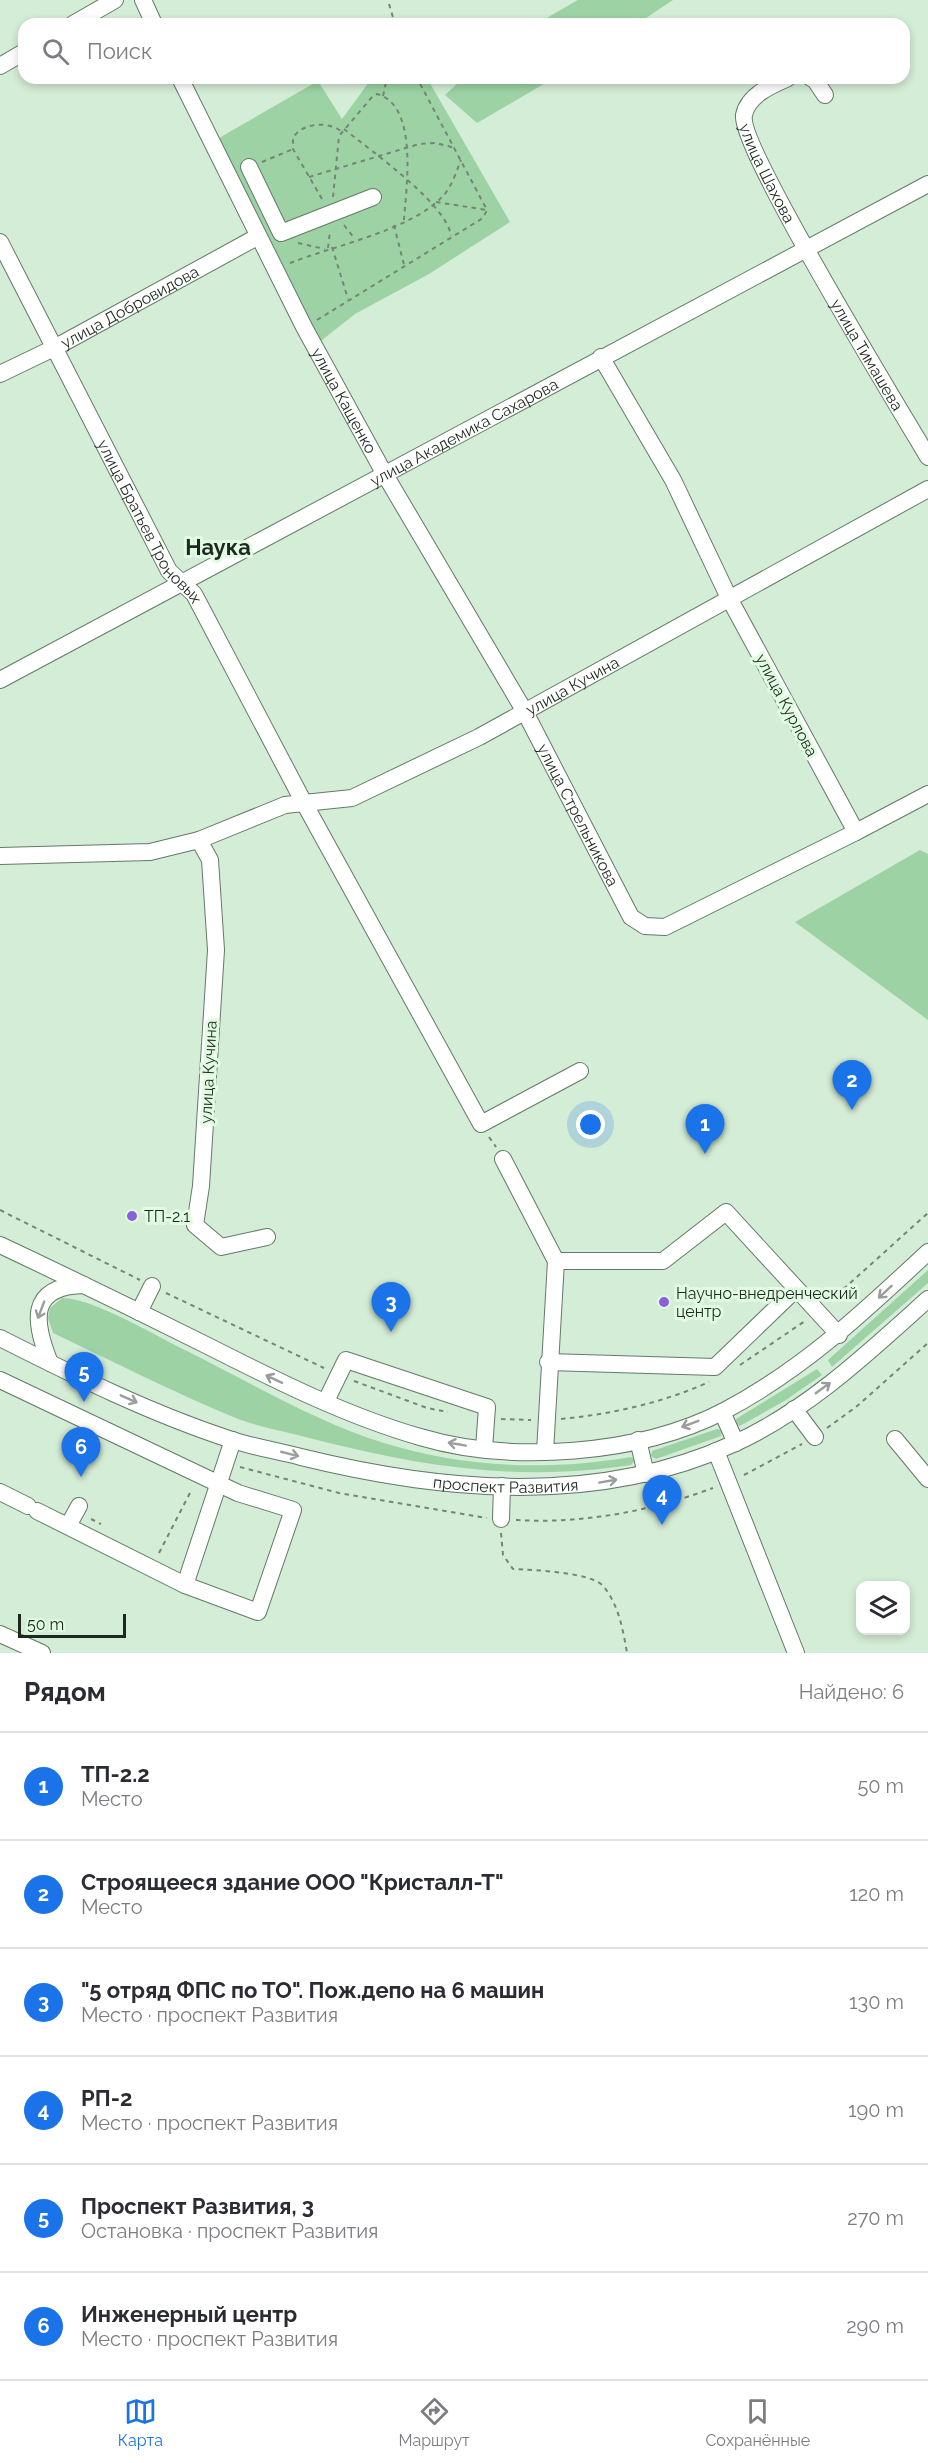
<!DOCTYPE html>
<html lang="ru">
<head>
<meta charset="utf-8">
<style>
  body { margin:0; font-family:Raleway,sans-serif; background:#f2f2f3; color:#2b2b33 }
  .controls { position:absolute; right:18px; bottom:18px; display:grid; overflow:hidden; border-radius:12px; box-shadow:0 3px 9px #0003 }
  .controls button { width:54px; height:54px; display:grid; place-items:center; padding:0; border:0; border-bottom:2px solid #e1e1e2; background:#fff; color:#2b2b33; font:30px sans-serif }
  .scale { position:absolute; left:18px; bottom:15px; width:108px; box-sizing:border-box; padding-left:6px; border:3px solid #1e281f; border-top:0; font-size:16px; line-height:21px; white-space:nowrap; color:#1e281f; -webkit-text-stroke:4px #e1fbe3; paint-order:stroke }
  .you { position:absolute; left:591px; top:1125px; width:21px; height:21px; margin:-15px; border:4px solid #fff; border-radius:50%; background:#1a73e8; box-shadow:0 0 0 9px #1a73e833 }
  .badge { display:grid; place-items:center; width:39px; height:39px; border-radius:50%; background:#1a73e8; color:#fff; font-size:20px; font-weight:700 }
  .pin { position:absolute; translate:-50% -50px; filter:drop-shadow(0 2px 3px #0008) }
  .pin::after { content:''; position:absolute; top:32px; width:21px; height:18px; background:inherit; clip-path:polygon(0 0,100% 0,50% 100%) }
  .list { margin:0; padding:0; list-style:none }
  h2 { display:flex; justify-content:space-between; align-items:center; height:78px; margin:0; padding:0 24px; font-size:26px }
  h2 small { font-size:20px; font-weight:400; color:#7c7c81 }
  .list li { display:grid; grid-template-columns:39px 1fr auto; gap:18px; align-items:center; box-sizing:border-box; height:108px; padding:0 24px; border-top:2px solid #e1e1e2 }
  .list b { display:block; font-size:22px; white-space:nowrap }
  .list p { margin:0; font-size:20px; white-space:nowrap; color:#7c7c81 }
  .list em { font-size:20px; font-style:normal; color:#7c7c81 }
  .icon { flex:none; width:33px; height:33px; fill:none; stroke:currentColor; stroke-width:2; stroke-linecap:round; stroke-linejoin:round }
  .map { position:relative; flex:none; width:928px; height:1653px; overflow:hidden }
  .search { position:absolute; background:#fff; box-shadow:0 3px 9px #0003; left:18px; right:18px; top:18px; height:66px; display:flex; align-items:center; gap:15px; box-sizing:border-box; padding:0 21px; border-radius:18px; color:#7c7c81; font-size:22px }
  .sheet { height:726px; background:#fff }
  nav { display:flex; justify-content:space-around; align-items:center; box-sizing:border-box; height:84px; border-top:2px solid #e1e1e2; background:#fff; font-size:16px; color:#7c7c81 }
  nav a { display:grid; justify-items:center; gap:3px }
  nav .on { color:#1a73e8 }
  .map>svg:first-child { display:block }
</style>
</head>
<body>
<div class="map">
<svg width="928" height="1653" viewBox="0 0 928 1653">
  <rect width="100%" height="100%" fill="#d4edd6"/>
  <g fill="#9dd3a4">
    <path d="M578 0H673L637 24H536Z"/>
    <path d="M372 78H427L510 222 429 274 355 314 317 344 219 138 318 81 342 119Z"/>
    <path d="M463 78H554L477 123 445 95Z"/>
    <path d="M920 850 928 854V1020L795 922Z"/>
    <path d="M928 1270V1283L832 1367 828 1360Z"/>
    <path d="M62 1298C91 1297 158 1337 187 1351 249 1382 318 1423 384 1443 465 1468 548 1471 631 1457L635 1460 631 1465C518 1482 423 1467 313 1439 289 1432 262 1428 238 1419 175 1393 114 1362 53 1333L48 1318 50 1308Z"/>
    <path d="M817 1369 822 1375 786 1400 740 1426 735 1424 736 1419Z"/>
    <path d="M717 1429 722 1430 721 1436 656 1459 651 1456 652 1451Z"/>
  </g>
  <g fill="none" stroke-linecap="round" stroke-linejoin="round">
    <g stroke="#637a66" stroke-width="18">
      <g id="minor">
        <path d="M143 0 154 24"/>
        <path d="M73 24 115 0"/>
        <path d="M0 66 24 52"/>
        <path id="s1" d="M180 78 304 327 384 473 525 712 631 917 645 926 665 927 856 832 729 598 673 480 601 357"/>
        <path id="s2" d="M788 78C772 85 748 95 744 115 738 145 902 413 928 457"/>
        <path d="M811 78 815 80 825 95"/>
        <path d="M249 167 281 233 373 197"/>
        <path id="s3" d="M0 242 169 571 194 594 303 801 481 1124 580 1071"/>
        <path id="s4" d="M0 374 56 347 257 237"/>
        <path id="s5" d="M0 680 928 184"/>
        <path d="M856 832 928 794"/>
        <path d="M199 840 210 860 216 950 201 1186 195 1225 221 1247 267 1237"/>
        <path id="s6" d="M0 856 150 852 199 840 285 805 352 798 479 737 928 489"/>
        <path d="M503 1159 556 1261H663L726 1212 839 1335"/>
        <path d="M0 1245C70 1278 140 1312 210 1347 277 1381 347 1416 420 1437 511 1464 639 1455 724 1411 802 1370 864 1312 928 1252"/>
        <path d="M139 1312 152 1286"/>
        <path id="s7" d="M0 1338C75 1376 152 1414 232 1440 254 1447 278 1451 301 1457 443 1492 597 1506 733 1444 807 1411 868 1353 928 1299"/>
        <path d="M548 1362 715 1367 796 1289"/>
        <path d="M50 1363C34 1323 27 1286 84 1285"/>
        <path d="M0 1380 238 1493 293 1510 258 1612 185 1585 37 1511"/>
        <path d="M326 1401 346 1360 487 1407 484 1449"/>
        <path d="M794 1409 815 1437"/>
        <path d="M722 1412 736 1443"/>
        <path d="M895 1439 928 1479"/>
        <path d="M638 1440 646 1474"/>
        <path d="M716 1451 796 1653"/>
        <path d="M545 1452 556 1261"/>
        <path d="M0 1492 28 1506"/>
        <path d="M501 1519 502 1486"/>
        <path d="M68 1526 79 1506"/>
        <path d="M185 1585 233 1440"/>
        <path d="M0 1634 42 1653"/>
      </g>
    </g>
    <g stroke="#758676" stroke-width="2" stroke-dasharray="4.5 4.5" stroke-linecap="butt">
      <path d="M389 4 395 24"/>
      <path d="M383 96 387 78"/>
      <path d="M344 129C371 151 447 204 451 236"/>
      <path d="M262 162 293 149"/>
      <path d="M309 177 419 144 436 143 455 148"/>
      <path d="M333 197 339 136 372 97 377 94C419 105 406 189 404 220"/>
      <path d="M322 199 293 149V138C302 122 330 121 342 132"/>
      <path d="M436 202 487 210"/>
      <path d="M344 225 355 239"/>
      <path d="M394 225 404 265"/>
      <path d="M298 243 325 249"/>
      <path d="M332 247 348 299"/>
      <path d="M328 248 330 231"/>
      <path d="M290 263C333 246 411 230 442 197 452 187 456 172 461 160"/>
      <path d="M317 320 483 218 487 210 417 78"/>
      <path d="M489 1137 496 1147"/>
      <path d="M0 1210 140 1280"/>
      <path d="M166 1293 324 1368"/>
      <path d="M830 1301 928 1213"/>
      <path d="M740 1365 805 1321"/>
      <path d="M354 1381 427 1408 448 1412"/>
      <path d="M501 1419 531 1420"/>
      <path d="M561 1419C612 1414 662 1403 709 1382"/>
      <path d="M827 1428 856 1407 928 1343"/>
      <path d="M240 1467 339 1493 487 1518"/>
      <path d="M744 1475 802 1444"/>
      <path d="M91 1519 101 1524"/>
      <path d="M516 1520C583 1524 651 1511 713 1488"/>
      <path d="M501 1533 503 1555 513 1569C533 1570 593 1572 604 1587 619 1606 623 1630 627 1653"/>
      <path d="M159 1553 192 1489"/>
    </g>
    <use href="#minor" stroke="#fff" stroke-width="16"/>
  </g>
  <defs><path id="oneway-shaft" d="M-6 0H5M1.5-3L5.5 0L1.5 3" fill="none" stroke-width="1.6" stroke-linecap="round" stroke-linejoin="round" transform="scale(1.5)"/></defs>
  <g stroke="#9a9e9a">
    <use href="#oneway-shaft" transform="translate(885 1292) rotate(137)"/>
    <use href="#oneway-shaft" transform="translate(41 1310) rotate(111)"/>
    <use href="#oneway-shaft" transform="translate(274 1379) rotate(-155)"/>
    <use href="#oneway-shaft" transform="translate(823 1388) rotate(-36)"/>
    <use href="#oneway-shaft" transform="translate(129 1399) rotate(24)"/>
    <use href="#oneway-shaft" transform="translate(690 1424) rotate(159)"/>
    <use href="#oneway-shaft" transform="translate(457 1444) rotate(-170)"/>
    <use href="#oneway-shaft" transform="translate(290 1454) rotate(14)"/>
    <use href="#oneway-shaft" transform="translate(608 1481) rotate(-10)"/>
  </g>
  <g fill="#8a61db" stroke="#e1fbe3" stroke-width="2">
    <circle cx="132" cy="1216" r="6"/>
    <circle cx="664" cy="1302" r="6"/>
  </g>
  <g text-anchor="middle" stroke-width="6" stroke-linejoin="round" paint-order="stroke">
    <g font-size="16" fill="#1e281f" stroke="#e1fbe3">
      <text dy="6" stroke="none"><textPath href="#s2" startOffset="123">улица Шахова</textPath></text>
      <text dy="6" stroke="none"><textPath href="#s4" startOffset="146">улица Добровидова</textPath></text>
      <text dy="6" stroke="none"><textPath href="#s2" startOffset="330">улица Тимашева</textPath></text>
      <text dy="6" stroke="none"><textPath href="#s1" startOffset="362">улица Кащенко</textPath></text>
      <text dy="6" stroke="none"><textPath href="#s5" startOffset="526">улица Академика Сахарова</textPath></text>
      <text dy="6" stroke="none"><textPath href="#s3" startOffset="318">улица Братьев Троновых</textPath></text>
      <text dy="6" stroke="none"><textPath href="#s6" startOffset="608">улица Кучина</textPath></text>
      <text transform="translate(787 705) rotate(62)" y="6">улица Курлова</text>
      <text dy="6" stroke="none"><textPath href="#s1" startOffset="838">улица Стрельникова</textPath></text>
      <text transform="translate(208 1072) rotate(-87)" y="6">улица Кучина</text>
      <text dy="6" stroke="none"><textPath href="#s7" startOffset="532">проспект Развития</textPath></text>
    </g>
    <g font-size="16" fill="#1e281f" stroke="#e1fbe3" text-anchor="start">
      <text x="144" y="1222">ТП-2.1</text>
      <text x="676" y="1299">Научно-внедренческий<tspan x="676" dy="18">центр</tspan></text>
    </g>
    <g font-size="22" font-weight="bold" fill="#1e281f" stroke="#e1fbe3">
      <text x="218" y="555">Наука</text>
    </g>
  </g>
</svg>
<div class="controls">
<button><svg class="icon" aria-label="layers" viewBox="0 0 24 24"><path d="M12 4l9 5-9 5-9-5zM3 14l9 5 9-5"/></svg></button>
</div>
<div class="scale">50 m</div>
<div class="you"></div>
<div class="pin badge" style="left:705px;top:1154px">1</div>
<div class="pin badge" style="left:852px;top:1110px">2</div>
<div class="pin badge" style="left:391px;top:1332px">3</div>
<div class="pin badge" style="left:662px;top:1525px">4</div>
<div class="pin badge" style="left:84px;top:1402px">5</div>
<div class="pin badge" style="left:81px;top:1477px">6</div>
<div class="search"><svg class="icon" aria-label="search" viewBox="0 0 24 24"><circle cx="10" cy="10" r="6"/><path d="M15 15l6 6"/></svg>Поиск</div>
</div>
<section class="sheet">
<h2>Рядом<small>Найдено: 6</small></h2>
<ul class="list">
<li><span class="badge">1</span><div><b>ТП-2.2</b><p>Место</p></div><em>50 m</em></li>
<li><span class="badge">2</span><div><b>Строящееся здание ООО &quot;Кристалл-Т&quot;</b><p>Место</p></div><em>120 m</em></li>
<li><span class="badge">3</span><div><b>&quot;5 отряд ФПС по ТО&quot;. Пож.депо на 6 машин</b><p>Место · проспект Развития</p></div><em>130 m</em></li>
<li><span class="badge">4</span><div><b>РП-2</b><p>Место · проспект Развития</p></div><em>190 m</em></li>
<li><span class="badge">5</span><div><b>Проспект Развития, 3</b><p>Остановка · проспект Развития</p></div><em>270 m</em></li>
<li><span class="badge">6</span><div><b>Инженерный центр</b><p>Место · проспект Развития</p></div><em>290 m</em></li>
</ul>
</section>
<nav>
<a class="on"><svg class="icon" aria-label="map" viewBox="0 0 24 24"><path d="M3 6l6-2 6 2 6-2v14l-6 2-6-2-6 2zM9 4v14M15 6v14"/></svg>Карта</a>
<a><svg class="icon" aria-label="directions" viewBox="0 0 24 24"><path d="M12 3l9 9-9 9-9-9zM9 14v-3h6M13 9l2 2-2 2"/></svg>Маршрут</a>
<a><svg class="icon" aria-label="saved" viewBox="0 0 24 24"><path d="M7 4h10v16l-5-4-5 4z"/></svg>Сохранённые</a>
</nav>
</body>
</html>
